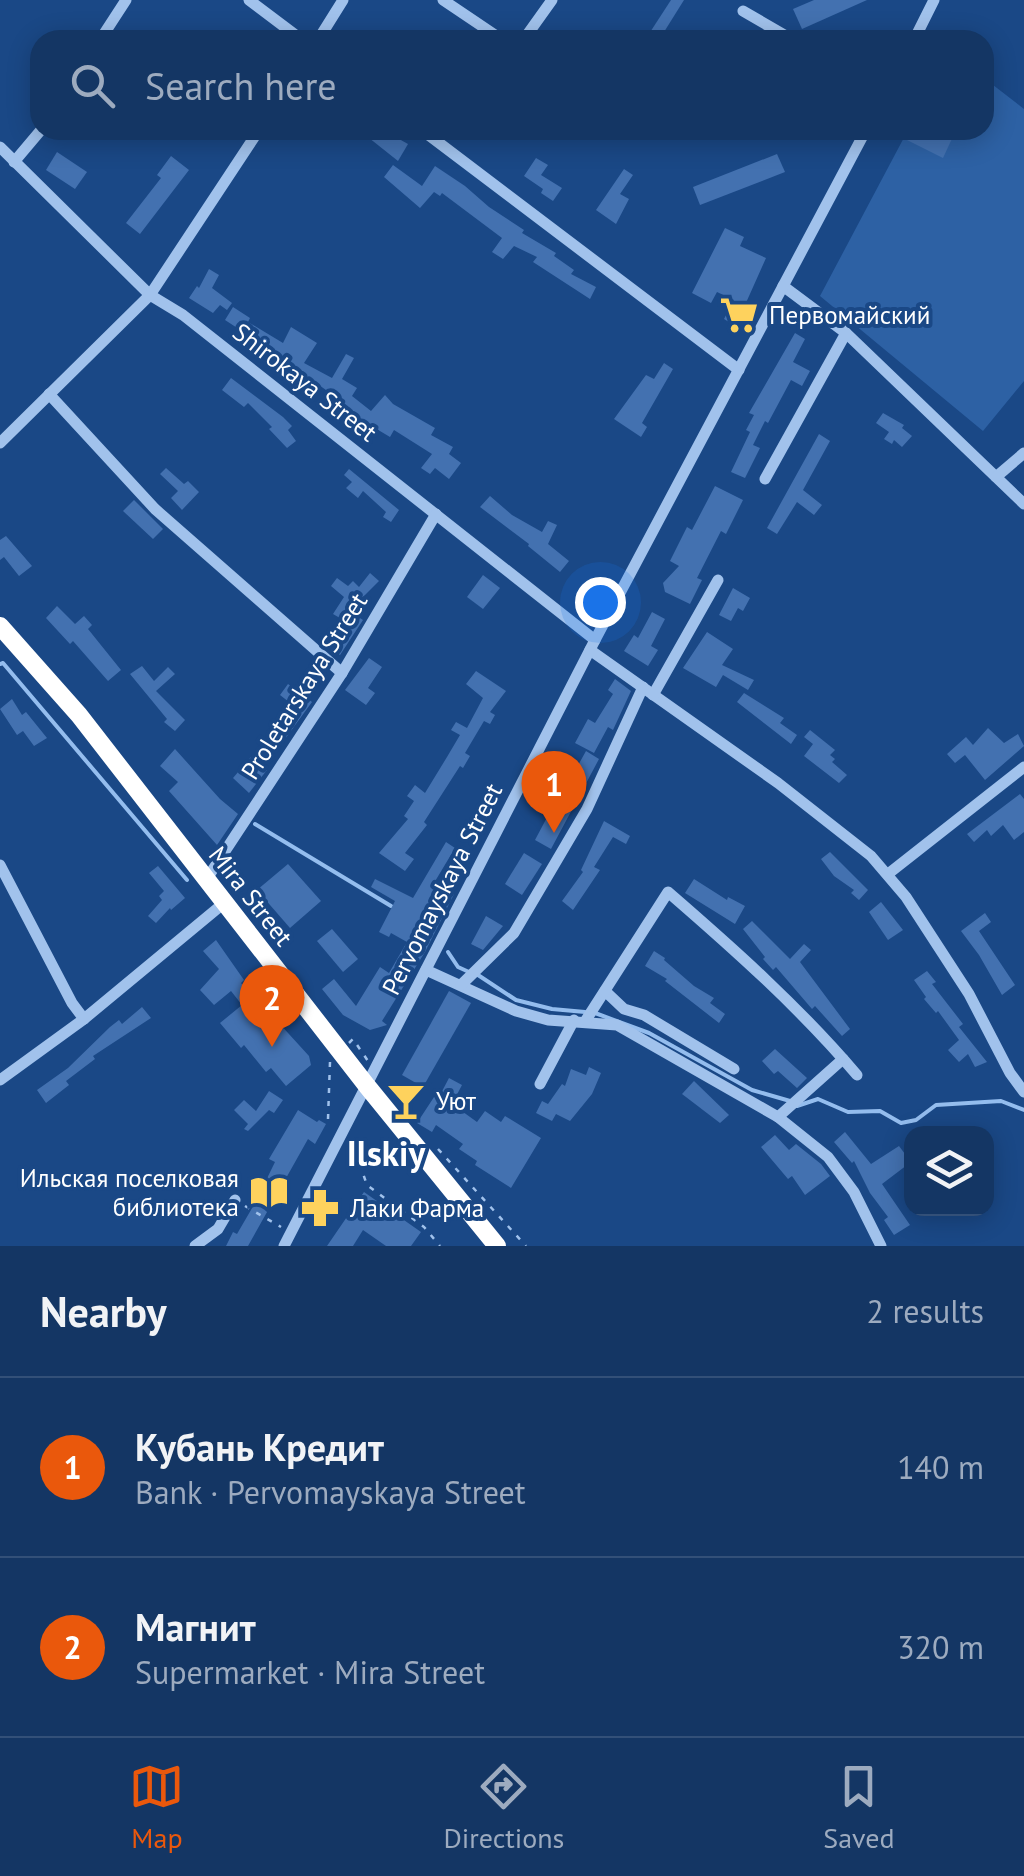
<!DOCTYPE html>
<html lang="en">
<head>
<meta charset="utf-8">
<style>
  body { margin:0; font-family:"PT Sans",sans-serif; background:#1d3e6a; color:#f1f3f6 }
  .controls { position:absolute; right:30px; bottom:30px; display:grid; overflow:hidden; border-radius:20px; box-shadow:0 5px 25px #0003 }
  .controls button { width:90px; height:90px; display:grid; place-items:center; padding:0; border:0; border-bottom:2px solid #335078; background:#143664; color:#f1f3f6; font:50px sans-serif }
  .you { position:absolute; left:600px; top:602px; width:35px; height:35px; margin:-25px; border:8px solid #fff; border-radius:50%; background:#1a73e8; box-shadow:0 0 0 15px #1a73e833 }
  .badge { display:grid; place-items:center; width:65px; height:65px; border-radius:50%; background:#ea580c; color:#fff; font-size:32px; font-weight:700 }
  .pin { position:absolute; translate:-50% -82px; filter:drop-shadow(0 2px 5px #0008) }
  .pin::after { content:''; position:absolute; top:52px; width:35px; height:30px; background:inherit; clip-path:polygon(0 0,100% 0,50% 100%) }
  .list { margin:0; padding:0; list-style:none }
  h2 { display:flex; justify-content:space-between; align-items:center; height:130px; margin:0; padding:0 40px; font-size:42px }
  h2 small { font-size:32px; font-weight:400; color:#9dabbf }
  .list li { display:grid; grid-template-columns:65px 1fr auto; gap:30px; align-items:center; box-sizing:border-box; height:180px; padding:0 40px; border-top:2px solid #335078 }
  .list b { display:block; font-size:38px; white-space:nowrap }
  .list p { margin:0; font-size:32px; white-space:nowrap; color:#9dabbf }
  .list em { font-size:32px; font-style:normal; color:#9dabbf }
  .icon { flex:none; width:55px; height:55px; fill:none; stroke:currentColor; stroke-width:2; stroke-linecap:round; stroke-linejoin:round }
  .map { position:relative; flex:none; width:1024px; height:1246px; overflow:hidden }
  .search { position:absolute; background:#143664; box-shadow:0 5px 25px #0003; left:30px; right:30px; top:30px; height:110px; display:flex; align-items:center; gap:25px; box-sizing:border-box; padding:0 35px; border-radius:30px; color:#9dabbf; font-size:38px }
  .sheet { height:490px; background:#143664 }
  nav { display:flex; justify-content:space-around; align-items:center; box-sizing:border-box; height:140px; border-top:2px solid #335078; background:#143664; font-size:28px; color:#9dabbf }
  nav a { display:grid; justify-items:center; gap:5px }
  nav .on { color:#ea580c }
  .map>svg:first-child { display:block }
</style>
</head>
<body>
<div class="map">
<svg width="1024" height="1246" viewBox="0 0 1024 1246">
  <rect width="100%" height="100%" fill="#1a4886"/>
  <path fill="#2d61a4" d="M984 78 1024 109V381L983 431 820 296 908 130H984Z"/>
  <g fill="none" stroke-linecap="round" stroke-linejoin="round">
    <g stroke="#94bdee" stroke-width="4">
      <path d="M0 664 3 663 187 880"/>
      <path d="M255 824 391 906"/>
      <path d="M448 952 458 967 469 972"/>
      <path d="M478 975 516 1000 552 1009 585 1012"/>
      <path d="M595 1013 649 1033 752 1090 790 1101"/>
      <path d="M797 1106 818 1099 848 1112 880 1111 901 1123 916 1120 936 1105 1001 1101 1024 1110"/>
    </g>
  </g>
  <g fill="#4371b0">
    <path d="M671 0H684L659 40H645Z"/>
    <path d="M814 0H867L802 29 793 9Z"/>
    <path d="M359 130H383L408 144 398 161Z"/>
    <path d="M906 130H956L943 158 903 138Z"/>
    <path d="M57 152 87 172 75 189 46 170Z"/>
    <path d="M777 154 785 172 700 205 693 187Z"/>
    <path d="M171 156 189 170 140 234 126 223 161 178 157 175Z"/>
    <path d="M536 158 548 165 541 175 562 188 553 201 541 193 543 189 524 176Z"/>
    <path d="M393 165 422 186 435 166 465 186 489 207 524 230 522 233 556 253 554 256 574 270 571 274 596 287 590 299 533 262 537 257 514 246 503 259 492 252 502 238 442 193 440 196 434 192 420 208 384 177Z"/>
    <path d="M624 169 633 175 620 194 629 199 616 224 596 210Z"/>
    <path d="M725 228 744 237 740 246 766 258 741 314 745 317 739 328 724 319 734 300 717 292 711 303 692 293Z"/>
    <path d="M209 269 219 275 212 288 232 303 227 310 220 305 213 313 189 298 197 286 199 288Z"/>
    <path d="M233 307 250 318 248 322 283 343 291 327 317 343 304 363 332 378 346 354 354 358 342 379 357 388 352 396 371 411 385 395 393 404 435 428 431 435 453 447 449 454 461 463 449 479 435 468 430 474 421 468 432 454 394 430 390 437 333 403 336 397 316 383 314 387 302 381 305 376 266 352 268 348 225 320Z"/>
    <path d="M795 333 805 339 793 362 810 371 802 386 791 380 768 423 765 421 753 445 760 448 745 478 731 472 750 432 746 430 754 415 749 413Z"/>
    <path d="M664 363 673 369 642 423 647 427 641 437 614 419 646 375 654 379Z"/>
    <path d="M231 378 283 417 292 426 288 430 296 441 287 448 269 429 272 427 248 403 244 407 222 390Z"/>
    <path d="M883 413 904 425 902 428 912 436 902 447 894 440 892 444 884 439 889 432 876 423Z"/>
    <path d="M819 434 830 441 803 490 822 505 814 515 797 502 777 534 767 528Z"/>
    <path d="M166 468 184 484 188 481 199 492 182 510 171 498 178 491 160 474Z"/>
    <path d="M349 469 399 510 391 522 383 517 386 512 363 491 358 498 346 488 352 482 344 475Z"/>
    <path d="M715 486 743 500 726 534 721 531 697 578 702 580 690 604 665 592 663 583 679 566 670 561 687 527 692 530Z"/>
    <path d="M490 496 512 515 542 532 548 521 557 525 548 544 569 561 560 572 528 546 529 544 480 507Z"/>
    <path d="M134 500 163 529 153 539 123 511Z"/>
    <path d="M6 536 32 566 19 576 4 557 0 560V540Z"/>
    <path d="M370 573 379 581 349 611 363 620 340 655 327 645 345 621 333 614 344 597 331 586 337 578 348 586 353 581 359 587Z"/>
    <path d="M483 575 500 588 483 609 467 597Z"/>
    <path d="M733 588 750 598 743 611 738 608 731 621 719 615Z"/>
    <path d="M57 606 75 624 84 616 92 625 88 629 121 670 108 681 73 641 70 644 46 618Z"/>
    <path d="M652 612 665 619 651 646 658 650 648 666 624 651 634 635 638 638Z"/>
    <path d="M707 632 733 649 722 665 754 680 748 690 723 675 716 687 683 668Z"/>
    <path d="M369 658 382 667 368 688 375 693 366 705 345 690Z"/>
    <path d="M142 666 154 681 168 667 175 674 156 691 185 720 175 731 164 722 167 719 130 674Z"/>
    <path d="M476 671 506 691 490 712 495 715 490 724 484 721 465 753 470 756 463 768 460 766 424 822 427 825 405 853 414 859 405 871 379 853 408 819 404 816 414 801 407 796 415 785 425 793 447 757 460 735 451 730 456 722 467 728 483 698 466 684Z"/>
    <path d="M615 679 631 691 613 730 608 727 594 753 575 743 588 719 595 723 613 694 608 690Z"/>
    <path d="M288 684 312 702 285 739 274 731 285 715 281 712 289 702 280 695Z"/>
    <path d="M744 693 784 718 780 723 797 735 791 744 737 702Z"/>
    <path d="M12 699 22 715 26 712 47 738 34 746 23 731 17 735 0 709Z"/>
    <path d="M988 728 1004 743 1018 734 1024 746 985 780 965 755 955 763 947 754 966 737 973 745Z"/>
    <path d="M810 730 835 750 830 755 835 759 832 762 847 775 839 783 804 756 813 744 804 737Z"/>
    <path d="M175 749 220 799 238 814 217 845 169 791 178 782 160 766Z"/>
    <path d="M586 751 599 759 551 849 535 840 552 808 547 805 564 775 571 778Z"/>
    <path d="M251 757 267 770 249 793 233 778Z"/>
    <path d="M1020 794 1024 799V832L1014 840 1003 825 991 836 987 830 974 842 967 834Z"/>
    <path d="M604 821 630 836 626 844 613 837 594 867 600 870 573 910 562 901 583 872 581 870Z"/>
    <path d="M446 842 455 848 434 883 454 894 425 952 382 1021 387 1025 370 1030 343 1015 322 989 334 979 356 1006 380 967 389 973 407 942 391 933 389 937 379 932 395 901 371 887 375 879 413 898Z"/>
    <path d="M830 852 868 890 859 900 851 893 854 890 834 876 821 859Z"/>
    <path d="M524 853 542 864 522 895 505 884Z"/>
    <path d="M288 864 321 901 290 928 257 890Z"/>
    <path d="M158 866 185 898 171 910 170 908 156 923 148 916 162 900 159 896 164 891 149 873Z"/>
    <path d="M694 879 727 900 728 897 745 906 735 924 685 893Z"/>
    <path d="M881 902 903 930 888 940 869 912Z"/>
    <path d="M985 913 991 922 979 931 1015 985 1002 995 979 955 961 931Z"/>
    <path d="M486 916 503 926 483 950 471 944Z"/>
    <path d="M752 921 790 959 804 944 811 950 800 962 850 1029 842 1036 815 1006 812 1009 776 967 773 970 763 959 765 957 743 929Z"/>
    <path d="M332 929 358 959 343 972 317 941Z"/>
    <path d="M216 940 244 980 241 983 275 1024 278 1022 309 1056 311 1065 286 1086 271 1068 266 1072 244 1045 241 1048 220 1023 242 1005 231 991 214 1005 200 990 219 969 203 951Z"/>
    <path d="M654 951 665 958 664 960 694 986 714 998 710 1003 725 1014 719 1023 665 981 667 979 645 966Z"/>
    <path d="M927 971 936 982 932 984 963 1024 959 1027 987 1062 975 1067 968 1054 959 1062 948 1050 959 1040 938 1011 936 1013 924 999 926 997 914 980Z"/>
    <path d="M449 991 471 1003 423 1087 402 1075Z"/>
    <path d="M142 1007 151 1018 93 1056 95 1059 66 1081 69 1085 46 1103 37 1090 68 1068 110 1027 119 1020 122 1024Z"/>
    <path d="M775 1049 807 1078 797 1088 778 1071 774 1074 762 1061Z"/>
    <path d="M589 1067 601 1073 592 1094 570 1121 556 1114 552 1121 536 1113 542 1101 548 1104 562 1084 565 1086 571 1069 586 1075Z"/>
    <path d="M449 1078 462 1085 452 1104 477 1122 485 1111 501 1122 505 1116 541 1138 511 1188 475 1165 477 1161 459 1149 463 1144 436 1125 432 1132 417 1123 436 1094 439 1097Z"/>
    <path d="M694 1081 729 1115 720 1123 682 1094Z"/>
    <path d="M269 1091 283 1100 274 1113 269 1110 248 1131 244 1129 248 1124 234 1110 244 1100 256 1111Z"/>
    <path d="M298 1110 317 1122 319 1120 326 1124 315 1144 308 1139 248 1246H226L233 1232 237 1234 255 1203 275 1162 269 1159Z"/>
    <path d="M845 1132 871 1164 899 1146 911 1162 882 1184 910 1225 894 1235 884 1220 888 1217 870 1193 854 1161 852 1163 834 1142Z"/>
    <path d="M775 1135 789 1150 796 1144 821 1164 830 1176 805 1195 792 1176 788 1179 761 1147Z"/>
    <path d="M364 1192 421 1232 411 1246H386L363 1230 353 1246H327Z"/>
  </g>
  <g fill="none" stroke-linecap="round" stroke-linejoin="round">
    <g stroke="#a1c2ec" stroke-width="2.5" stroke-dasharray="5 8" stroke-linecap="butt">
      <path d="M349 1043 353 1039 368 1061"/>
      <path d="M330 1062 328 1119 333 1121"/>
      <path d="M351 1139 367 1185 424 1227 440 1246"/>
      <path d="M438 1149 526 1246"/>
      <path d="M245 1206 281 1227"/>
    </g>
    <g stroke="#a1c2ec" stroke-width="11">
      <path d="M249 0 302 40"/>
      <path d="M443 0 498 37 511 40"/>
      <path d="M743 11 793 40"/>
      <path d="M100 40 126 0"/>
      <path d="M318 40 343 0"/>
      <path d="M516 40 527 35 552 0"/>
      <path d="M914 40 934 0"/>
      <path d="M422 130 739 370"/>
      <path d="M0 147 150 295 183 315 595 640"/>
      <path d="M14 162 41 130"/>
      <path d="M783 286 846 333 1024 504"/>
      <path d="M49 394 155 509 342 673"/>
      <path d="M0 443 150 295 259 130"/>
      <path d="M996 477 1024 453"/>
      <path d="M765 479 846 333"/>
      <path d="M590 650 778 783 871 856 906 897 969 994 1010 1073 1024 1092"/>
      <path d="M653 695 718 580"/>
      <path d="M0 865 72 1003 84 1019"/>
      <path d="M888 874 1024 767"/>
      <path d="M206 880 342 673 436 514"/>
      <path d="M426 970 516 1011 548 1020 617 1025 778 1117 828 1157 854 1192 881 1246"/>
      <path d="M461 985 514 933 587 809 643 687"/>
      <path d="M605 991 624 1009 644 1015 734 1069"/>
      <path d="M586 1020 668 892C735 950 800 1008 857 1075"/>
      <path d="M0 1080 84 1019 224 903"/>
      <path d="M540 1084 574 1020"/>
      <path d="M778 1117 843 1059"/>
      <path d="M195 1246 218 1229 235 1200"/>
      <path d="M284 1246 595 640 866 130"/>
    </g>
    <path stroke="#fff" stroke-width="18" d="M0 626 79 715 367 1086 497 1246"/>
  </g>
  <defs>
    <g id="supermarket-bare" transform="scale(3)"><path d="M-6-5.5h2.5l.6 2H6L4.5 2H-2.5L-4.4-4H-6ZM-1.5 3.2a1.3 1.3 0 1 0 .1 0ZM3 3.2a1.3 1.3 0 1 0 .1 0Z" fill="#fed25d" stroke="#1a4886" stroke-width="2.5" paint-order="stroke"/></g>
    <g id="bar-bare" transform="scale(3)"><path d="M-6-5H6L.8 .8V4.5H3.5V6h-7V4.5H-.8V.8Z" fill="#fed25d" stroke="#1a4886" stroke-width="2.5" paint-order="stroke"/></g>
    <g id="library-bare" transform="scale(3)"><path d="M-6-4Q-3-5.5-.7-3.5V5Q-3 3-6 4ZM6-4Q3-5.5 .7-3.5V5Q3 3 6 4Z" fill="#fed25d" stroke="#1a4886" stroke-width="2.5" paint-order="stroke"/></g>
    <g id="pharmacy-bare" transform="scale(3)"><path d="M-2-6h4v4h4v4h-4v4h-4v-4h-4v-4h4Z" fill="#fed25d" stroke="#1a4886" stroke-width="2.5" paint-order="stroke"/></g>
  </defs>
  <g fill-rule="evenodd">
    <use href="#supermarket-bare" x="739" y="315"/>
    <use href="#bar-bare" x="406" y="1101"/>
    <use href="#library-bare" x="269" y="1192"/>
    <use href="#pharmacy-bare" x="320" y="1208"/>
  </g>
  <g text-anchor="middle" stroke-width="8" stroke-linejoin="round" paint-order="stroke">
    <g font-size="25" fill="#fff" stroke="#1a4886" text-anchor="start">
      <text x="769" y="324">Первомайский</text>
      <text x="436" y="1110">Уют</text>
      <text x="239" y="1187" text-anchor="end">Ильская поселковая<tspan x="239" dy="29">библиотека</tspan></text>
      <text x="350" y="1217">Лаки Фарма</text>
    </g>
    <g font-size="25" fill="#fff" stroke="#1a4886">
      <text transform="translate(305 382) rotate(38)" y="9">Shirokaya Street</text>
      <text transform="translate(304 686) rotate(-58)" y="9">Proletarskaya Street</text>
      <text transform="translate(442 889) rotate(-63)" y="9">Pervomayskaya Street</text>
      <text transform="translate(251 896) rotate(52)" y="9">Mira Street</text>
    </g>
    <g font-size="35" font-weight="bold" fill="#fff" stroke="#1a4886">
      <text x="386" y="1166">Ilskiy</text>
    </g>
  </g>
</svg>
<div class="controls">
<button><svg class="icon" aria-label="layers" viewBox="0 0 24 24"><path d="M12 4l9 5-9 5-9-5zM3 14l9 5 9-5"/></svg></button>
</div>
<div class="you"></div>
<div class="pin badge" style="left:554px;top:833px">1</div>
<div class="pin badge" style="left:272px;top:1047px">2</div>
<div class="search"><svg class="icon" aria-label="search" viewBox="0 0 24 24"><circle cx="10" cy="10" r="6"/><path d="M15 15l6 6"/></svg>Search here</div>
</div>
<section class="sheet">
<h2>Nearby<small>2 results</small></h2>
<ul class="list">
<li><span class="badge">1</span><div><b>Кубань Кредит</b><p>Bank · Pervomayskaya Street</p></div><em>140 m</em></li>
<li><span class="badge">2</span><div><b>Магнит</b><p>Supermarket · Mira Street</p></div><em>320 m</em></li>
</ul>
</section>
<nav>
<a class="on"><svg class="icon" aria-label="map" viewBox="0 0 24 24"><path d="M3 6l6-2 6 2 6-2v14l-6 2-6-2-6 2zM9 4v14M15 6v14"/></svg>Map</a>
<a><svg class="icon" aria-label="directions" viewBox="0 0 24 24"><path d="M12 3l9 9-9 9-9-9zM9 14v-3h6M13 9l2 2-2 2"/></svg>Directions</a>
<a><svg class="icon" aria-label="saved" viewBox="0 0 24 24"><path d="M7 4h10v16l-5-4-5 4z"/></svg>Saved</a>
</nav>
</body>
</html>
